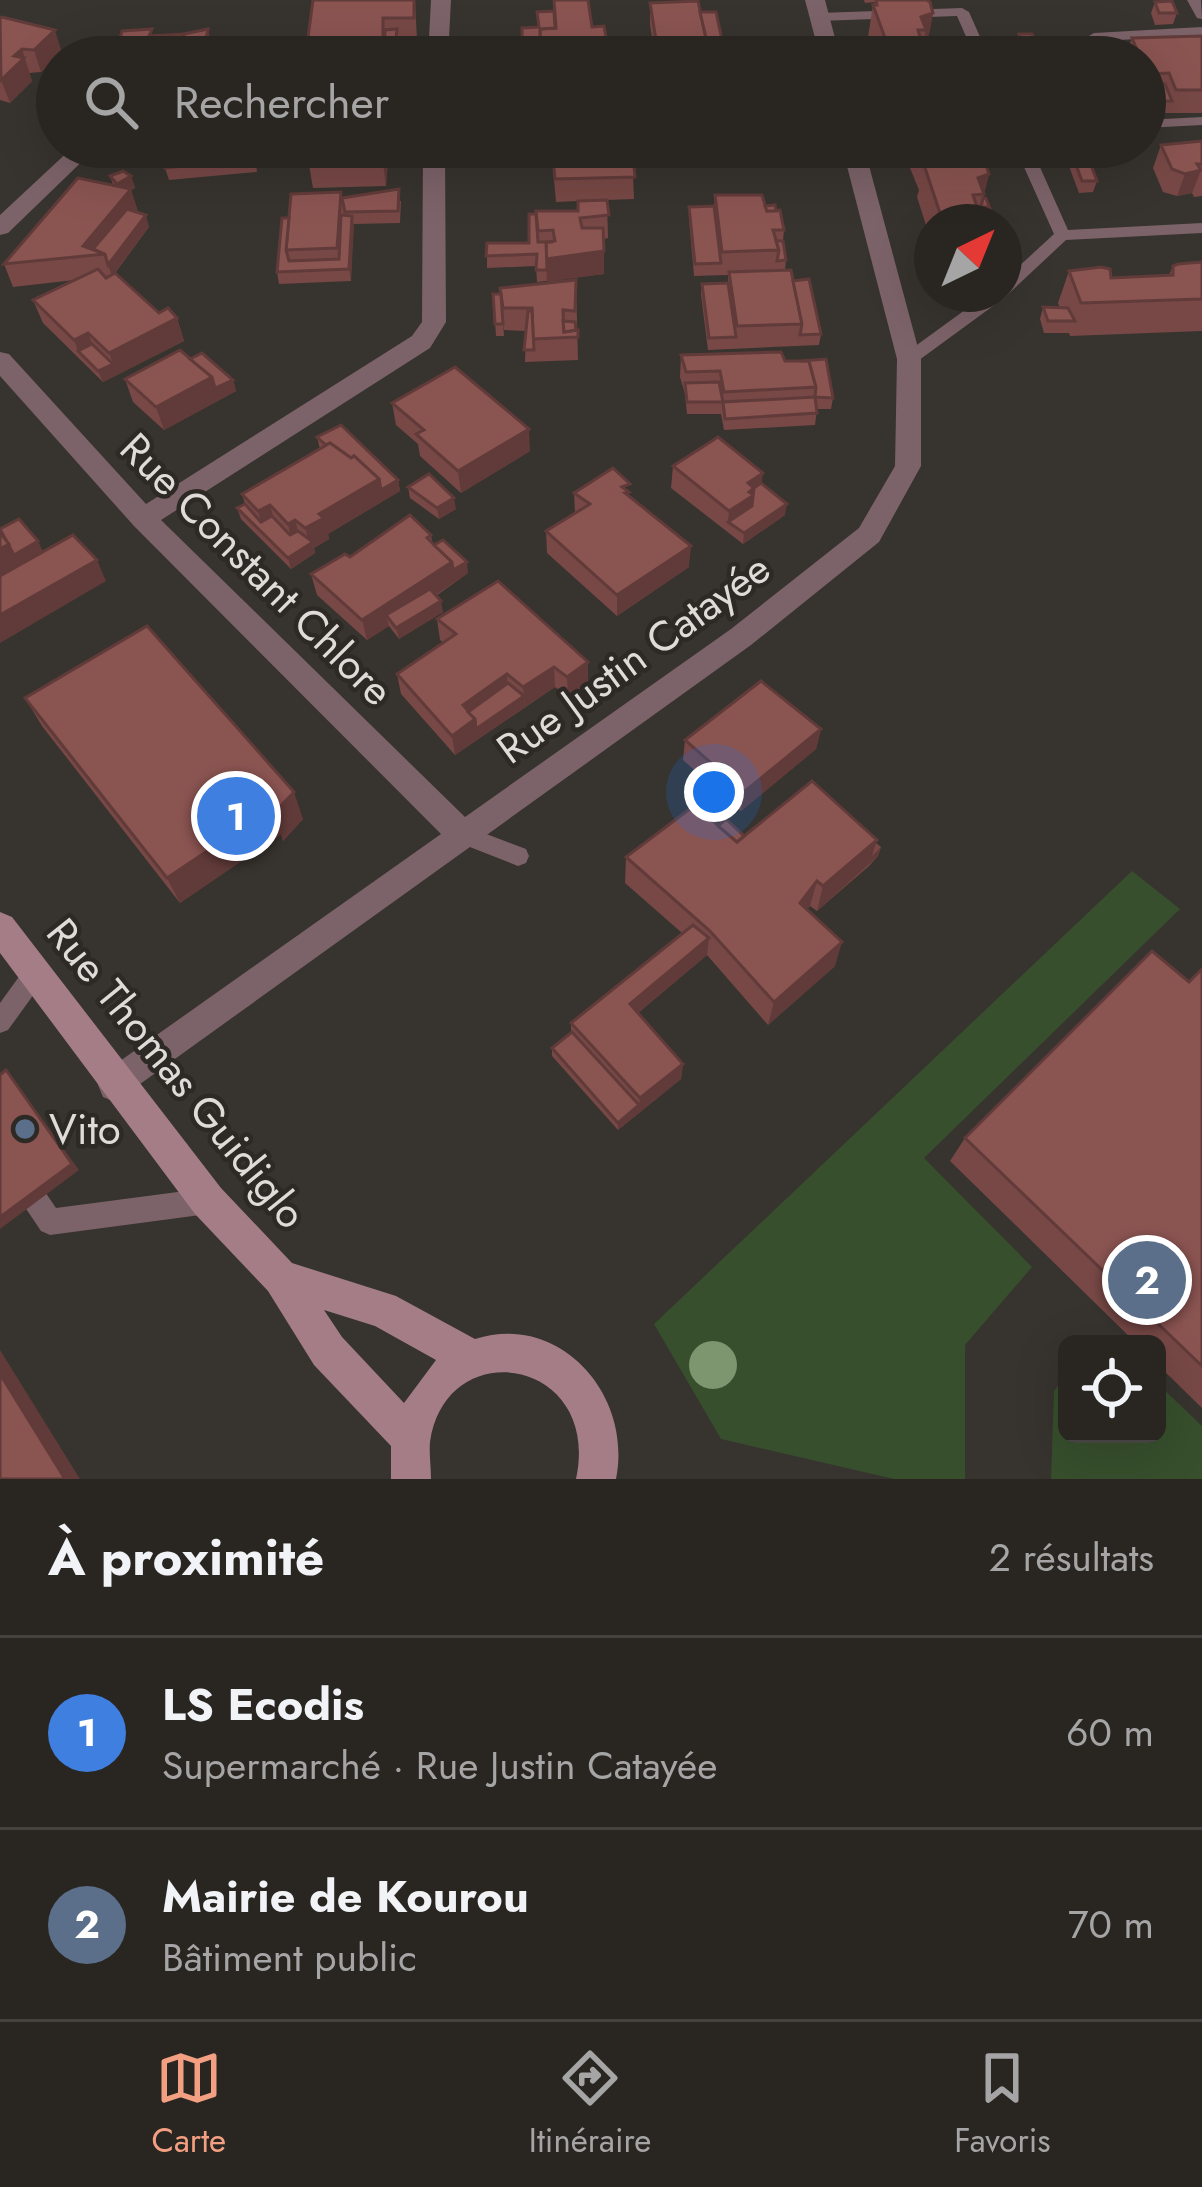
<!DOCTYPE html>
<html lang="fr">
<head>
<meta charset="utf-8">
<style>
  body { margin:0; font-family:Jost,sans-serif; background:#35322f; color:#f1f3f6 }
  .controls { position:absolute; right:36px; bottom:36px; display:grid; overflow:hidden; border-radius:18px; box-shadow:0 12px 48px #0002 }
  .controls button { width:108px; height:108px; display:grid; place-items:center; padding:0; border:0; border-bottom:3px solid #454340; background:#292622; color:#f1f3f6; font:60px sans-serif }
  .compass { position:absolute; left:914px; top:204px; width:108px; height:108px; border-radius:50%; background:#292622; box-shadow:0 12px 48px #0002; rotate:43deg }
  .you { position:absolute; left:714px; top:792px; width:42px; height:42px; margin:-30px; border:9px solid #fff; border-radius:50%; background:#1a73e8; box-shadow:0 0 0 18px #1a73e833 }
  .badge { display:grid; place-items:center; width:78px; height:78px; border-radius:50%; background:#f39f82; color:#fff; font-size:39px; font-weight:700 }
  .pin { position:absolute; translate:-50% -50%; border:6px solid #fff; box-shadow:0 3px 12px #0006 }
  .list { margin:0; padding:0; list-style:none }
  h2 { display:flex; justify-content:space-between; align-items:center; height:156px; margin:0; padding:0 48px; font-size:51px }
  h2 small { font-size:39px; font-weight:400; color:#a5a5a5 }
  .list li { display:grid; grid-template-columns:78px 1fr auto; gap:36px; align-items:center; box-sizing:border-box; height:192px; padding:0 48px; border-top:3px solid #454340 }
  .list b { display:block; font-size:45px; white-space:nowrap }
  .list p { margin:0; font-size:39px; white-space:nowrap; color:#a5a5a5 }
  .list em { font-size:39px; font-style:normal; color:#a5a5a5 }
  .icon { flex:none; width:66px; height:66px; fill:none; stroke:currentColor; stroke-width:2; stroke-linecap:round; stroke-linejoin:round }
  .map { position:relative; flex:none; width:1202px; height:1479px; overflow:hidden }
  .search { position:absolute; background:#292622; box-shadow:0 12px 48px #0002; left:36px; right:36px; top:36px; height:132px; display:flex; align-items:center; gap:30px; box-sizing:border-box; padding:0 42px; border-radius:66px; color:#a5a5a5; font-size:45px }
  .sheet { height:540px; background:#292622 }
  nav { display:flex; justify-content:space-around; align-items:center; box-sizing:border-box; height:168px; border-top:3px solid #454340; background:#292622; font-size:33px; color:#a5a5a5 }
  nav a { display:grid; justify-items:center; gap:6px }
  nav .on { color:#f39f82 }
  .map>svg:first-child { display:block }
</style>
</head>
<body>
<div class="map">
<svg width="1202" height="1479" viewBox="0 0 1202 1479">
  <rect width="100%" height="100%" fill="#37332e"/>
  <g fill="#374f2d">
    <path d="M1132 871 1180 909 924 1158 1032 1267 965 1345V1479H894L721 1439 654 1324Z"/>
    <path d="M1067 1375V1434H1157V1383L1202 1426V1479H1051L1054 1391Z"/>
  </g>
  <g fill="none" stroke-linecap="round" stroke-linejoin="round">
    <g fill="#7c6369" fill-rule="evenodd">
      <path d="M1187 0H1201L1202 19 1197 18Z"/>
      <path d="M962 8 969 12 989 57H975L957 16 819 21 812 17 819 13Z"/>
      <path d="M1202 27V35L1103 41 1110 57H1096L1087 37 1094 33Z"/>
      <path d="M1202 117V125L1145 128V120Z"/>
      <path d="M1015 147H1031L1068 230 1202 223V233L1066 240 1004 298 915 363H903V355L987 294H1004V280L1054 234Z"/>
      <path d="M460 824 526 849 529 856 526 863 518 866 452 840 449 833 452 826Z"/>
      <path d="M34 964 42 967 46 975 42 983 8 1030 0 1033V1003L26 967Z"/>
      <path d="M0 1136 9 1139 56 1208 208 1188 217 1192 221 1201 217 1210 208 1214 50 1235 41 1231 0 1170Z"/>
    </g>
    <g fill="#7c6369" fill-rule="evenodd">
      <path d="M431 0H451L448 57H428Z"/>
      <path d="M805 0H825L840 57H820Z"/>
      <path d="M73 147H97L8 233 0 235V215Z"/>
      <path d="M423 147H445L446 322 430 348 161 520 465 817 731 629 859 528 895 466 897 359 842 147H864L921 359V466L879 542 751 645 115 1102 103 1097 98 1085 103 1073 441 834 134 526 0 376V352L9 354 146 504 412 336 422 322Z"/>
    </g>
    <path fill="#a47d86" fill-rule="evenodd" d="M0 912 12 917 221 1188 292 1263 396 1296 475 1339C560 1312 633 1395 616 1479H576C602 1358 446 1332 430 1442 429 1453 431 1467 431 1479H391V1446L314 1365 268 1291 195 1214 0 953ZM324 1310 375 1326 436 1360 404 1403 342 1337Z"/>
  </g>
  <circle fill="#7e966f" cx="713" cy="1365" r="24"/>
  <g fill="#774846">
    <path d="M415 0 417 40 399 41 397 57H307L306 52Z"/>
    <path d="M864 0H926L933 13 928 39 934 53 950 57H875L868 37 873 5 875 2 865 3Z"/>
    <path d="M1155 2 1177 13 1173 24 1155 25 1151 13Z"/>
    <path d="M650 3 700 12 724 49 723 57H655L650 25Z"/>
    <path d="M537 12 592 27 607 42V57H541V51L523 52 522 28 538 27Z"/>
    <path d="M0 18 62 53 41 72 29 73 32 81 10 103 0 100Z"/>
    <path d="M1019 34 1042 57H1021L1016 46Z"/>
    <path d="M1202 36V113H1145V57H1125L1132 38Z"/>
    <path d="M1202 141V196L1194 197 1192 193 1177 196 1163 192 1153 168 1161 145Z"/>
    <path d="M165 147H255L257 172 169 180 165 168Z"/>
    <path d="M389 147 386 186 313 188 309 165 313 149Z"/>
    <path d="M551 147H632L634 199 607 200 608 238 603 239 604 274 537 282 536 266 487 268V243H529V214L578 211V201L556 202Z"/>
    <path d="M904 147H980L989 174 983 198 995 222H932V244L917 197 919 190 903 151Z"/>
    <path d="M1073 157 1097 181 1093 192 1079 193 1070 169Z"/>
    <path d="M110 176H131L135 188 131 190 138 212 149 227 115 273 159 313 177 318 184 341 103 382 43 323 33 300 75 280 13 287 4 264 113 185Z"/>
    <path d="M715 195 765 206 784 230 783 241 786 260 785 270 793 281 821 334 819 345 708 350 701 295 702 284 728 283V275L694 276 689 219V207L714 206Z"/>
    <path d="M342 198 401 201 400 223 353 224 351 281 279 284 277 272 289 218Z"/>
    <path d="M1004 224 1011 247 1004 274Z"/>
    <path d="M1202 262V331L1070 336 1069 333H1044L1040 319 1043 307 1060 308 1058 303 1069 271 1111 278 1169 275 1173 266Z"/>
    <path d="M576 280 578 360 525 362 526 331 504 330 503 322 504 336H496L493 294Z"/>
    <path d="M681 355 785 361 833 398 831 409H817L815 425 724 430 721 414H687L685 394 680 377Z"/>
    <path d="M190 359 233 380 236 391 164 430 133 402 125 379Z"/>
    <path d="M392 403 530 451 461 493 420 456 418 444 396 425Z"/>
    <path d="M317 437 398 480 400 491 328 534 329 539 314 548 315 553 291 569 241 519 237 508 245 504 242 494 320 449Z"/>
    <path d="M673 466 761 483 785 515 743 544 671 488Z"/>
    <path d="M408 487 456 509 439 519 410 498Z"/>
    <path d="M574 493 629 496 689 567 617 616 547 553 546 531 575 513Z"/>
    <path d="M431 535 432 542 468 573 436 596 443 612 399 639 389 626 367 640 317 595 311 574 350 557Z"/>
    <path d="M498 581 588 683 568 697 555 687 455 755 401 694 397 674 444 643 440 640 437 619Z"/>
    <path d="M25 698 303 819 283 841 281 834 180 903 42 726Z"/>
    <path d="M821 729 816 749 741 811 683 760 685 740Z"/>
    <path d="M718 826 744 836 877 840 876 843 881 847 878 856 869 866 817 911 810 906 807 910 835 966 768 1025 707 955 638 1013 683 1064 681 1079 618 1130 552 1056V1048L571 1033V1023L682 933 625 883 626 857Z"/>
    <path d="M1202 969V1408L1157 1364V1344H1137L950 1161 965 1138 1189 982Z"/>
  </g>
  <g fill="#613b39">
    <path d="M933 13 927 45 923 46 926 30 921 17Z"/>
    <path d="M208 29 211 41 207 57H202Z"/>
    <path d="M55 30 62 53 41 72 34 50Z"/>
    <path d="M183 34 189 57H178Z"/>
    <path d="M22 49 32 81 10 103 1 80 14 56Z"/>
    <path d="M251 147H255L257 172Z"/>
    <path d="M385 147H389L386 186 383 163Z"/>
    <path d="M1201 170 1192 193 1177 196 1185 174Z"/>
    <path d="M989 174 981 206 984 194 978 178Z"/>
    <path d="M131 176 135 188 131 190 138 212 103 254 83 246 121 196 117 184Z"/>
    <path d="M146 215 149 227 112 276 108 265Z"/>
    <path d="M352 216 354 227 351 281 349 269Z"/>
    <path d="M604 251V274L547 282 546 259Z"/>
    <path d="M177 318 184 341 117 375 109 353Z"/>
    <path d="M88 333 97 356 78 351 74 340Z"/>
    <path d="M113 364 117 375 103 382 98 371Z"/>
    <path d="M212 377 233 380 236 391 164 430 156 407Z"/>
    <path d="M529 429 530 451 461 493 458 471Z"/>
    <path d="M763 473 760 495 751 517 728 522 729 511 748 483Z"/>
    <path d="M379 479 398 480 400 491 328 534 329 539 314 548 315 553 291 569 288 558 310 544 305 528 319 514Z"/>
    <path d="M454 498 456 509 439 519 437 508Z"/>
    <path d="M787 504 785 515 743 544 744 533Z"/>
    <path d="M270 505 276 527 264 533 258 511Z"/>
    <path d="M295 520 301 542 293 546 288 524Z"/>
    <path d="M38 541 43 552 0 576V549L9 544Z"/>
    <path d="M691 546 689 567 617 616V595Z"/>
    <path d="M97 560 106 581 0 643V615Z"/>
    <path d="M452 562H467L468 573 393 624 386 615 389 626 367 640 362 620Z"/>
    <path d="M441 601 443 612 399 639 396 628Z"/>
    <path d="M588 662V683L568 697 567 677Z"/>
    <path d="M554 667 555 687 525 707 523 687Z"/>
    <path d="M507 674 508 694 470 722 463 705Z"/>
    <path d="M524 696 525 707 455 755 452 736 475 719Z"/>
    <path d="M821 729 816 749 741 811 744 792Z"/>
    <path d="M294 792 303 819 283 841 281 834 180 903 167 878Z"/>
    <path d="M877 840 872 856 881 847 878 856 817 911 823 886Z"/>
    <path d="M817 881 810 906 793 927 800 903Z"/>
    <path d="M709 938 707 955 629 1020 630 1004Z"/>
    <path d="M842 942 835 966 768 1025 774 1002Z"/>
    <path d="M683 1064 681 1079 618 1130V1123L639 1105 640 1098Z"/>
    <path d="M6 1070 79 1170 0 1229V1217Z"/>
    <path d="M0 1350 80 1479H65L0 1374Z"/>
  </g>
  <g fill="#8a5451" stroke="#613b39" stroke-width="3">
    <path d="M313 0H414V18H383V44L306 52Z"/>
    <path d="M554 0H588L592 27 604 26 607 42 540 44V29L556 28Z"/>
    <path d="M876 0H926L930 2 933 13 921 17 926 30H918L921 40 929 39 933 52 950 57H892L873 5H877Z"/>
    <path d="M698 1 706 38 656 40 650 3Z"/>
    <path d="M1172 1 1177 13H1159L1155 2Z"/>
    <path d="M554 11 555 28 540 29V40L522 41V28L539 27 537 12Z"/>
    <path d="M700 12H716L724 49H705L706 38Z"/>
    <path d="M2 17 55 30 34 50 22 49 14 56 24 58 1 80 0 18Z"/>
    <path d="M152 29 149 36 183 34 178 57 115 56 122 31Z"/>
    <path d="M208 29 202 57H184L186 45 184 34Z"/>
    <path d="M397 29 394 57H384L385 30Z"/>
    <path d="M1019 34H1032L1042 57H1029Z"/>
    <path d="M1202 36V90H1176L1169 73 1146 74 1145 57H1140L1132 38Z"/>
    <path d="M519 49V57H488V50Z"/>
    <path d="M1165 84 1172 101H1150L1145 85Z"/>
    <path d="M1202 141V164H1197L1201 170 1185 174 1172 169 1161 145Z"/>
    <path d="M165 147H180L183 166 165 168Z"/>
    <path d="M180 147H251V149L180 155Z"/>
    <path d="M327 147H385L383 163 309 165V149Z"/>
    <path d="M552 147H632L635 177 555 179Z"/>
    <path d="M921 147H980L989 174 978 178 984 194 973 195 977 207H987L993 222H943L924 165H928Z"/>
    <path d="M1073 157H1088L1097 181H1082Z"/>
    <path d="M123 171 131 176 117 184 110 176Z"/>
    <path d="M78 178 131 189 83 246 105 254 4 264Z"/>
    <path d="M399 189 398 211 345 212 342 198Z"/>
    <path d="M341 192 337 248 286 250 291 194Z"/>
    <path d="M715 195H762L767 211 780 210 784 230H773L779 250 722 252Z"/>
    <path d="M983 198H986L995 222H993L987 207H981Z"/>
    <path d="M607 200 609 215 580 218 582 228H603L604 251 546 259V242L555 241 553 230 538 231 536 211H578V201Z"/>
    <path d="M775 205 776 211H767L765 206Z"/>
    <path d="M714 206 721 263 695 264 689 207Z"/>
    <path d="M127 209 146 215 108 265 105 254 93 249Z"/>
    <path d="M529 214H536L538 242H553H546L547 270H536L537 254 486 256 487 243H529Z"/>
    <path d="M341 215 352 216 349 269 277 272 282 218H289L286 250 289 261 339 259Z"/>
    <path d="M1004 224 1008 228 1011 247 1004 248Z"/>
    <path d="M776 241H783L786 260 777 261 779 250Z"/>
    <path d="M1202 262V299L1081 303 1069 271 1101 267 1110 269 1111 278 1173 275V266L1178 264Z"/>
    <path d="M98 269 106 278 115 273 159 313 168 308 177 318 109 353 88 333 74 340 33 300Z"/>
    <path d="M791 270 802 324 737 326 729 272Z"/>
    <path d="M809 279 821 334 800 335 802 324 793 281Z"/>
    <path d="M576 280 575 311 563 310 564 332 578 330V337L533 339 532 308H503L500 288Z"/>
    <path d="M728 283 736 337 709 338 702 284Z"/>
    <path d="M493 294H501L503 324H495Z"/>
    <path d="M1043 307 1068 308 1075 321H1048Z"/>
    <path d="M528 311H532L534 350H524Z"/>
    <path d="M563 321 575 322 576 330 564 332Z"/>
    <path d="M92 344 113 364 98 371 78 351Z"/>
    <path d="M180 350 212 377 156 407 125 379Z"/>
    <path d="M781 352 785 361H809L816 387 724 392 720 371 686 372 681 355Z"/>
    <path d="M202 353 233 380 215 388 212 377 190 359Z"/>
    <path d="M826 359 833 398 815 397 816 387 809 361H801Z"/>
    <path d="M455 367 529 429 458 471 416 434 424 430 392 403Z"/>
    <path d="M719 382 723 402H687L685 383Z"/>
    <path d="M815 397 817 413 725 419 723 402Z"/>
    <path d="M341 425 398 480 381 490 379 479 354 456 351 458 330 443 326 445 317 437Z"/>
    <path d="M718 437 763 473 748 483 754 488 749 492 754 495 729 511 673 466Z"/>
    <path d="M330 443 351 458 354 456 379 479 319 514 324 518 305 528 295 520 288 524 270 505 258 511 242 494Z"/>
    <path d="M613 468 630 484 622 487 629 492 625 493 691 546 617 595 546 531 590 504 574 493Z"/>
    <path d="M429 474 454 498 437 508 408 487Z"/>
    <path d="M761 483 787 504 744 533 728 522 752 506 754 488Z"/>
    <path d="M245 504 261 522 272 516 290 535 298 531 313 542 288 558 237 508Z"/>
    <path d="M410 515 431 535 427 538 452 562 362 620 311 574 345 554 350 557Z"/>
    <path d="M19 519 38 541 14 555 0 529Z"/>
    <path d="M0 533 9 544 0 549Z"/>
    <path d="M73 535 97 560 0 615V576Z"/>
    <path d="M443 540 467 562 453 570 452 562 434 545Z"/>
    <path d="M498 581 588 662 567 677 554 667 523 687 507 674 463 705 475 719 452 736 397 674 456 634 437 619Z"/>
    <path d="M430 589 441 601 396 628 386 615Z"/>
    <path d="M147 626 294 792 273 814V807L167 878 25 698Z"/>
    <path d="M761 681 821 729 744 792 685 740Z"/>
    <path d="M508 683 524 696 476 729 475 719 468 712Z"/>
    <path d="M812 781 877 840 823 886 817 881 800 903 842 942 774 1002 710 931 626 857 695 805 737 842Z"/>
    <path d="M726 819 744 836 737 842 718 826Z"/>
    <path d="M693 925 709 938 630 1004 683 1064 640 1098 571 1023Z"/>
    <path d="M1152 951 1189 982 1202 969V1366L965 1138Z"/>
    <path d="M572 1032 639 1105 618 1123 552 1048Z"/>
    <path d="M6 1070 72 1164 0 1217V1075Z"/>
    <path d="M0 1374 65 1479H0Z"/>
  </g>
  <circle fill="#5c6f8a" stroke="#2d2924" stroke-width="4.5" cx="25" cy="1129" r="12"/>
  <g text-anchor="middle" stroke-width="9" stroke-linejoin="round" paint-order="stroke">
    <g font-size="42" fill="#dedbd8" stroke="#2d2924">
      <text transform="translate(257 569) rotate(45)" y="15">Rue Constant Chlore</text>
      <text transform="translate(633 658) rotate(-36)" y="15">Rue Justin Catayée</text>
      <text transform="translate(177 1073) rotate(51)" y="15">Rue Thomas Guidiglo</text>
    </g>
    <g font-size="42" fill="#dedbd8" stroke="#2d2924" text-anchor="start">
      <text x="49" y="1144">Vito</text>
    </g>
  </g>
</svg>
<div class="controls">
<button><svg class="icon" aria-label="locate" viewBox="0 0 24 24"><circle cx="12" cy="12" r="6"/><path d="M12 2v4M12 18v4M2 12h4M18 12h4"/></svg></button>
</div>
<svg class="compass" viewBox="-18 -18 36 36"><path d="M0-13l5 13h-10z" fill="#e53935"/><path d="M0 13l5-13h-10z" fill="#a5a5a5"/></svg>
<div class="you"></div>
<div class="pin badge" style="left:236px;top:816px;background:#3f7fe0">1</div>
<div class="pin badge" style="left:1147px;top:1280px;background:#5c6f8a">2</div>
<div class="search"><svg class="icon" aria-label="search" viewBox="0 0 24 24"><circle cx="10" cy="10" r="6"/><path d="M15 15l6 6"/></svg>Rechercher</div>
</div>
<section class="sheet">
<h2>À proximité<small>2 résultats</small></h2>
<ul class="list">
<li><span class="badge" style="background:#3f7fe0">1</span><div><b>LS Ecodis</b><p>Supermarché · Rue Justin Catayée</p></div><em>60 m</em></li>
<li><span class="badge" style="background:#5c6f8a">2</span><div><b>Mairie de Kourou</b><p>Bâtiment public</p></div><em>70 m</em></li>
</ul>
</section>
<nav>
<a class="on"><svg class="icon" aria-label="map" viewBox="0 0 24 24"><path d="M3 6l6-2 6 2 6-2v14l-6 2-6-2-6 2zM9 4v14M15 6v14"/></svg>Carte</a>
<a><svg class="icon" aria-label="directions" viewBox="0 0 24 24"><path d="M12 3l9 9-9 9-9-9zM9 14v-3h6M13 9l2 2-2 2"/></svg>Itinéraire</a>
<a><svg class="icon" aria-label="saved" viewBox="0 0 24 24"><path d="M7 4h10v16l-5-4-5 4z"/></svg>Favoris</a>
</nav>
</body>
</html>
